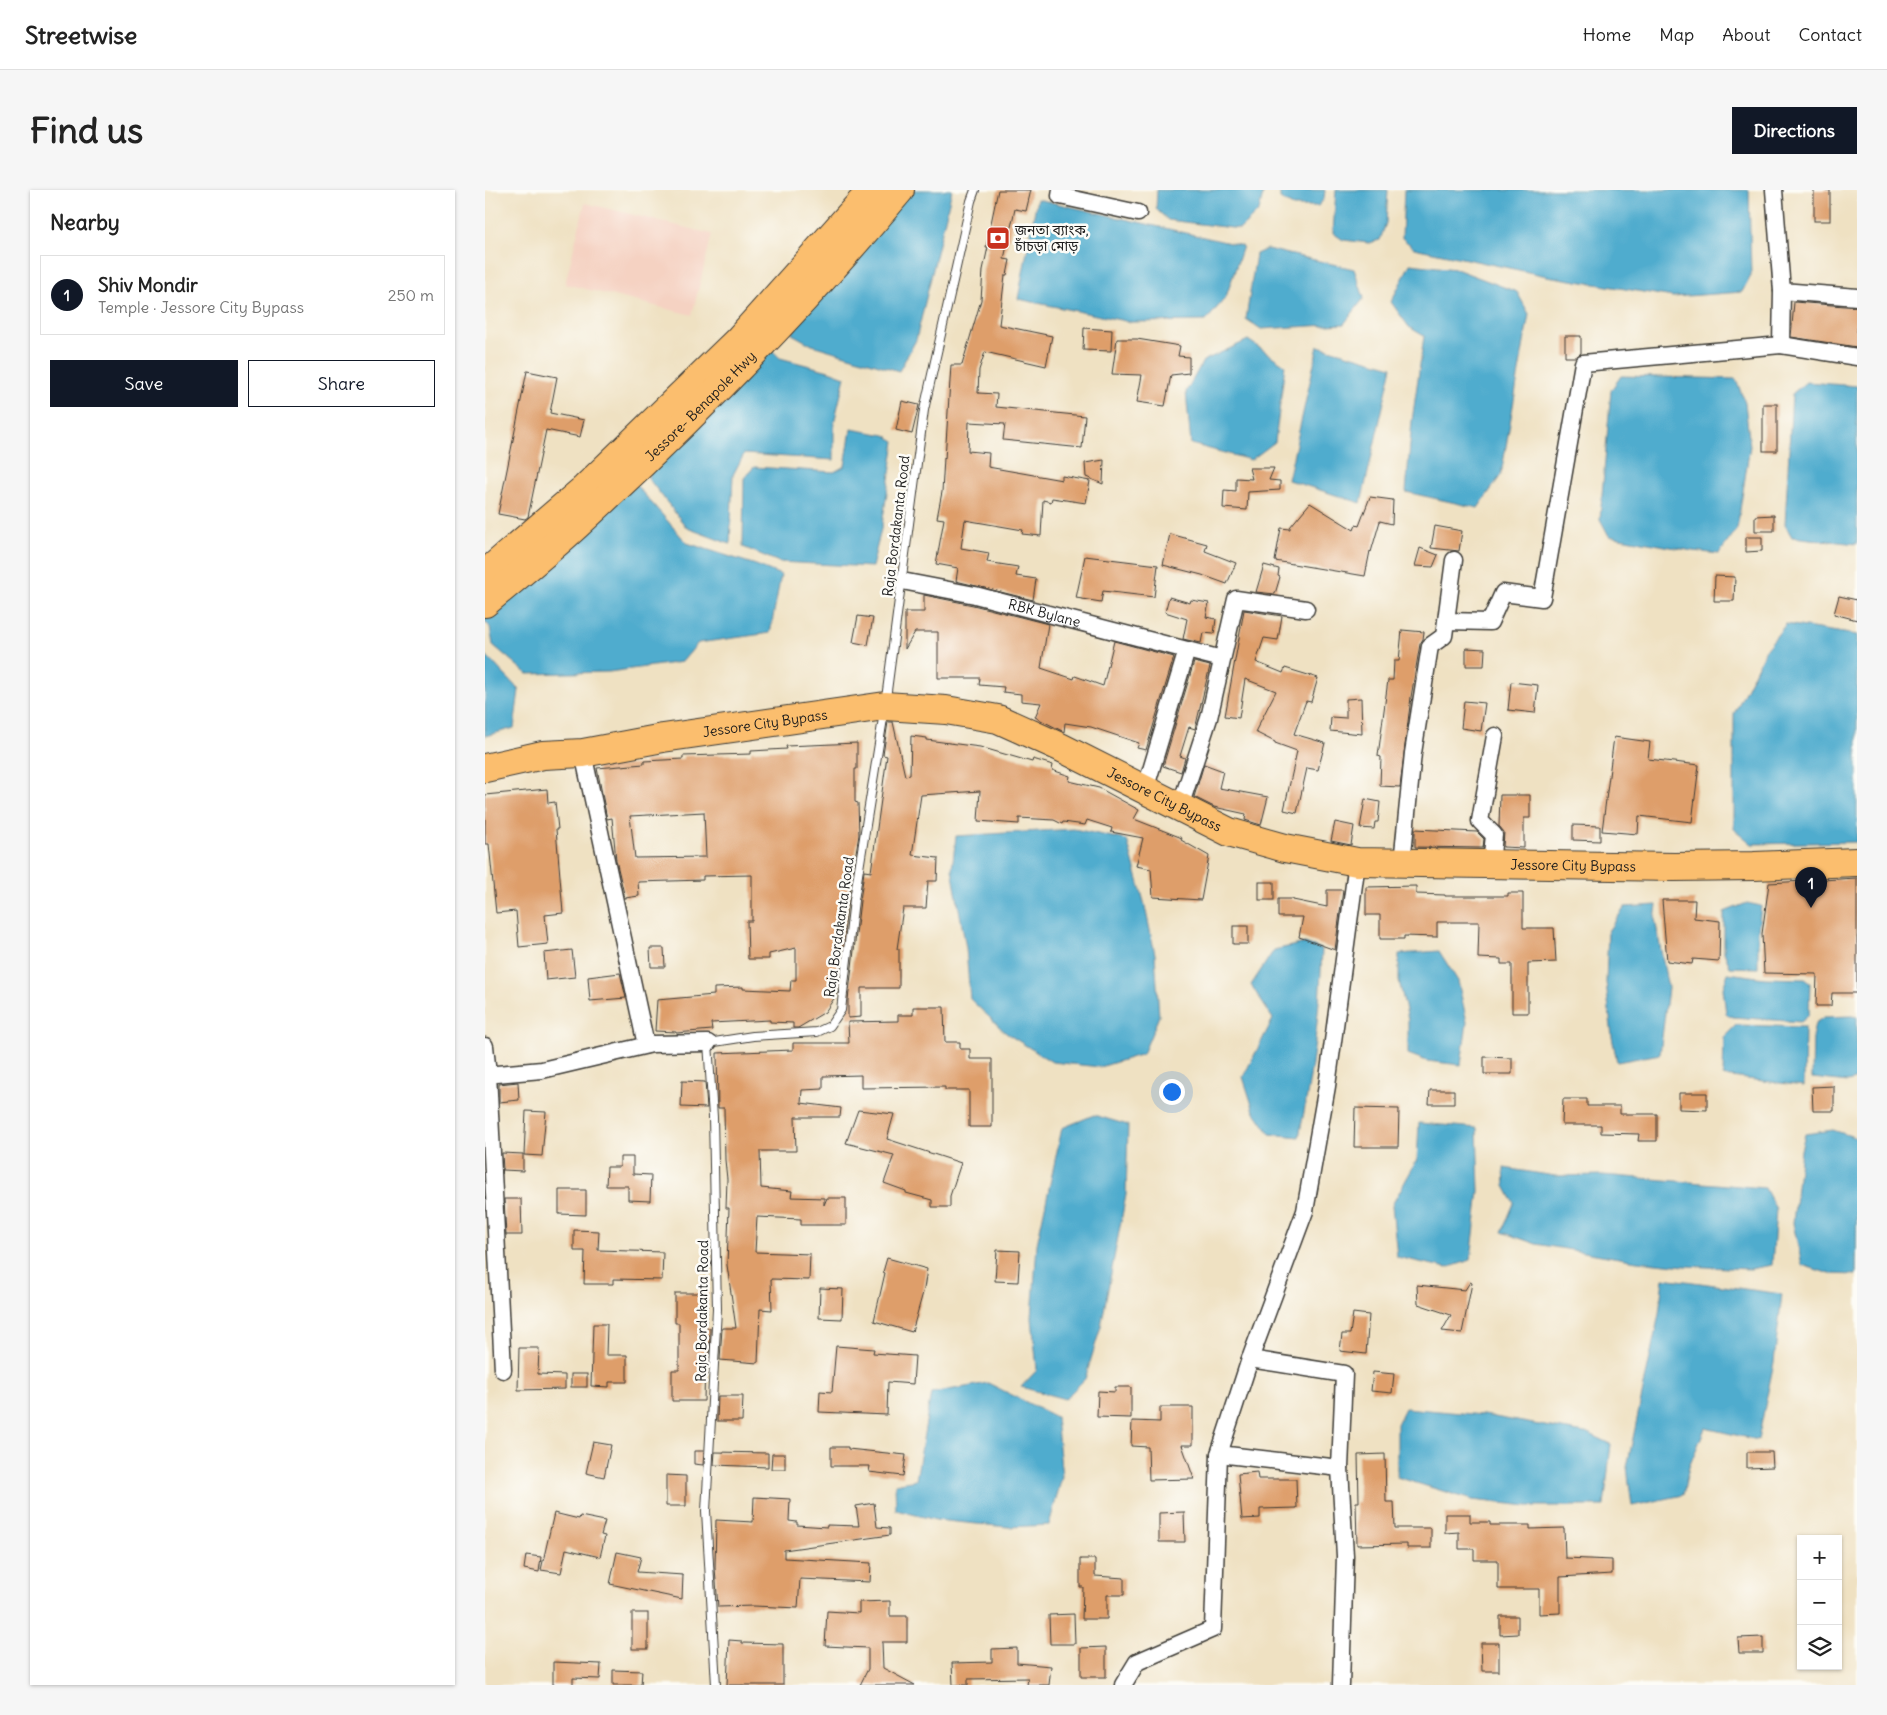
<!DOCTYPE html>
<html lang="en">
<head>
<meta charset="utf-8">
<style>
  body { margin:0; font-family:Delius,"Noto Sans Bengali",sans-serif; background:#f6f6f6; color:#222 }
  .controls { position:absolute; right:15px; bottom:15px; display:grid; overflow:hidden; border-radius:0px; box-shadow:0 1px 4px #0004 }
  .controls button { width:45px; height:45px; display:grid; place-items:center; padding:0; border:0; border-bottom:1px solid #e0e0e0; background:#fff; color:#222; font:25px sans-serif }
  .you { position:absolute; left:686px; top:901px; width:18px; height:18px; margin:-12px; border:4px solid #fff; border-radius:50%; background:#1a73e8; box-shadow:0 0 0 8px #1a73e833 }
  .badge { display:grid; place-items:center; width:32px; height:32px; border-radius:50%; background:#111827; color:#fff; font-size:16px; font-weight:700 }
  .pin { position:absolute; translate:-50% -41px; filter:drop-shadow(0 1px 2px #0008) }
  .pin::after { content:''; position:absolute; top:26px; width:18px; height:15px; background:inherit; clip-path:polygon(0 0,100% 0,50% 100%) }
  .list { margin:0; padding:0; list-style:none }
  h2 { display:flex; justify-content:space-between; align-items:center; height:65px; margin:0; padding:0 20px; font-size:21px }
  h2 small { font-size:16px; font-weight:400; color:#767676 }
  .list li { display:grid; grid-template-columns:32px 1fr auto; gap:15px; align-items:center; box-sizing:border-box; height:80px; margin:0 10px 10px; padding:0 10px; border:1px solid #e0e0e0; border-radius:0px }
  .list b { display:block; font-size:19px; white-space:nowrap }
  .list p { margin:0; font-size:16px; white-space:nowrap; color:#767676 }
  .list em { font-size:16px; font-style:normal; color:#767676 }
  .actions { display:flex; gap:10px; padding:15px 20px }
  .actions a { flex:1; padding:11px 0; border:1px solid #111827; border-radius:0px; text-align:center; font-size:18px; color:#111827 }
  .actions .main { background:#111827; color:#fff }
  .icon { flex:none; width:28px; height:28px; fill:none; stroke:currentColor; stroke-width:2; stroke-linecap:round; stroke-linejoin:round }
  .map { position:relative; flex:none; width:1372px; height:1495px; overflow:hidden; border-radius:0px }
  header { display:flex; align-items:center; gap:30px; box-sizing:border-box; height:70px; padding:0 25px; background:#fff; border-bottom:1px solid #e0e0e0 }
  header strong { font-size:24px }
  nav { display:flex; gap:28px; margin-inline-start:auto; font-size:18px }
  .intro { display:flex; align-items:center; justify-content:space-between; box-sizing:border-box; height:120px; padding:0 30px }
  h1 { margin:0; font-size:35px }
  .button { padding:12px 22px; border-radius:0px; background:#111827; color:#fff; font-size:18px; font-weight:700 }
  main { display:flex; gap:30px; padding:0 30px }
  aside { flex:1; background:#fff; border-radius:0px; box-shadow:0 1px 4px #0004 }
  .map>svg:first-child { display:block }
</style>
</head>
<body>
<header>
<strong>Streetwise</strong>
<nav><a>Home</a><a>Map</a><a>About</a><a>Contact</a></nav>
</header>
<div class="intro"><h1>Find us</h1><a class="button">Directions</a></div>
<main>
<aside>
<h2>Nearby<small></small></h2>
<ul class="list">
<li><span class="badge">1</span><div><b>Shiv Mondir</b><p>Temple · Jessore City Bypass</p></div><em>250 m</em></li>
</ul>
<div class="actions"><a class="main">Save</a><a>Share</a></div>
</aside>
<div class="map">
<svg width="1372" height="1495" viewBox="0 0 1372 1495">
  <rect width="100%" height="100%" fill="#fdfcf7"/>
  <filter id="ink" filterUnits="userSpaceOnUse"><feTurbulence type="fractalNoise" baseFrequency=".02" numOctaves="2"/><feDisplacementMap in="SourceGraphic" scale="10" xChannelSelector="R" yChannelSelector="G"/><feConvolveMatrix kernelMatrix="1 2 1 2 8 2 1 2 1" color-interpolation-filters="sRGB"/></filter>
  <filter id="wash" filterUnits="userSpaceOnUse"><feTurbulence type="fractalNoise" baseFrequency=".0096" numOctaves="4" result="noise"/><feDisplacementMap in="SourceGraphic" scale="20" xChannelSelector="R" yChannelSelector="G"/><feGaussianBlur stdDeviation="1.12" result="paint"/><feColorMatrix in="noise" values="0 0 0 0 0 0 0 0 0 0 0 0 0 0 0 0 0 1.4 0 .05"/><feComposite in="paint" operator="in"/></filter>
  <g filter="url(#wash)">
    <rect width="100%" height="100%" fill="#efe1c2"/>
    <path fill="#f5d2c2" d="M100 13 227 44 207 125 80 94Z"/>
    <g fill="#50acce" stroke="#366475">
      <path d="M424 0H467L431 150 414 181 327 155 307 144 329 101Z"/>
      <path d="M672 0H779L774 21 755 39 683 30 671 19Z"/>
      <path d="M795 0H840L839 9 833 16H808L795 9Z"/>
      <path d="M851 0H903L901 33 895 50 884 53 858 50 848 43Z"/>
      <path d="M919 0H1264L1266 85 1257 102 1188 107 1062 86 929 58 917 48Z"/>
      <path d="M552 9 758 56 741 107 721 131 645 132 533 109Z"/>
      <path d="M782 59 869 79 879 108 859 134 776 139 761 129 771 64Z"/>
      <path d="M925 74 971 79 1032 102 1044 124 1016 285 993 318 921 302 927 231 939 146 924 137 906 112Z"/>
      <path d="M763 150 800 175 790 252 766 270 706 254 701 202 718 171Z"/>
      <path d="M833 156 907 177 876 313 803 290Z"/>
      <path d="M284 157 295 168 344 181 360 187 349 233V270L259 264 248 285 245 354 202 338 163 288 168 275Z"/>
      <path d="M1136 186 1251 189 1260 213 1265 256 1252 339 1234 364 1208 361 1124 346 1115 329 1126 200Z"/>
      <path d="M1321 192 1372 196V354L1307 347 1300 335 1307 204Z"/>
      <path d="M366 239 400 245 410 251 397 335 387 377 294 372 258 357 259 288 269 277 349 282 360 276Z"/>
      <path d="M151 295 202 353 271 375 296 385 285 443 213 453 197 472 124 482 42 484 8 455 5 437 0 432V424Z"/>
      <path d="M1301 434 1372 445V652L1267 654 1249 639V524L1281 459Z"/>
      <path d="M0 464 34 500 29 538 0 546Z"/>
      <path d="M589 639 642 650 659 712 670 764 674 826 658 864 615 877 567 872 521 843 485 809 481 758 467 679 471 646Z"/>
      <path d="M1262 713 1276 716 1273 741V778L1245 777 1239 762V722Z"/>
      <path d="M1172 715 1170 729 1183 798 1175 864 1132 872 1127 847 1121 792 1123 741 1140 717Z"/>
      <path d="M820 753 837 759C835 823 827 886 814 947L785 944 769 921 758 887 788 829 766 795 789 760Z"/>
      <path d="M954 761 973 791 982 832 976 875 942 871 923 864V829L914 791V764Z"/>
      <path d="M1243 783 1280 788 1320 789 1325 792 1324 825 1316 832 1248 827 1241 824 1238 798Z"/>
      <path d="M1367 826 1372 827V889L1363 892 1327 888 1328 843 1330 833 1339 827Z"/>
      <path d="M1251 835 1320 837 1319 896 1238 886 1239 847Z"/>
      <path d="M609 925 643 935 641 1005 616 1136 600 1189 580 1209 536 1197 552 1180 547 1128 552 1054 577 938Z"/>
      <path d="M934 933 992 938 994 1001 986 1070 962 1078 912 1067 907 1015 932 970Z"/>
      <path d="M1348 940 1372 948 1371 1085 1345 1084 1317 1075 1308 1033 1316 960 1320 944Z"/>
      <path d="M1019 978 1070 986 1117 985 1280 998 1291 1019 1287 1075 1265 1079 1200 1076 1152 1071 1051 1054 1017 1042 1029 1013 1020 996Z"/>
      <path d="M1178 1088 1297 1104 1289 1172 1273 1250 1220 1238 1204 1277 1198 1305 1147 1316 1142 1277 1174 1124Z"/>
      <path d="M503 1193 571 1227 577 1287 564 1335 523 1337 451 1330 411 1320 410 1294 431 1290 446 1203Z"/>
      <path d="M920 1218 998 1225 1105 1244 1126 1254 1119 1316H1043L987 1310 912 1287V1234Z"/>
    </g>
    <g id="blocks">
      <g fill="#de9e6b" fill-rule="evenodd">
        <path d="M513 0H546L541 21 530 19 519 69 525 70 522 85H520L514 135 567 146 561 176 500 162 494 180 493 203 512 204 511 217 600 226 597 258 518 250 520 234 484 232 483 261 504 263 503 277 577 290V286L605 291 601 313 567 308 566 312 558 310 556 346 537 344 538 340 480 330 476 358 504 363 502 372 533 377 531 386 551 389 548 410 471 391 473 378 451 374 459 329 452 328 457 302 459 268 460 269 466 175H477L496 110 498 80 503 57H501Z"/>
        <rect x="1329" y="0" width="16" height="31"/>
        <path d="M1309 112 1372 117V157L1306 147Z"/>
        <path d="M599 138 627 140 626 161 598 160Z"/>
        <path d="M1080 146H1096V163L1091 167H1080Z"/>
        <path d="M632 149H652L695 156 693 166 704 167V183L686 185 680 216 652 212 657 185 627 184Z"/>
        <path d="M42 181 72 187 65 223 99 230 95 247 61 240 43 327 40 329 13 324Z"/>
        <path d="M417 211 434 215 427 244 411 240Z"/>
        <rect x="1278" y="214" width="14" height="47"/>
        <path d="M619 270 618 294 601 287 600 273Z"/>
        <path d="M764 278H789L784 290 795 291V300L763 302 762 320 738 318 739 300 751 301V288L767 289Z"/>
        <path d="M885 307 908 310 907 334 895 331 886 362 885 361 880 386 790 371 796 338 805 339V337L825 313 869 340 871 335 874 336Z"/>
        <path d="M1289 325V341H1270V326Z"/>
        <path d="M950 336 977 341 974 361 946 358Z"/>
        <path d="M685 344 722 354 720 361 751 373 742 394 717 385 678 375Z"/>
        <path d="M1261 347H1277V361L1261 362Z"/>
        <path d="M935 358 953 365 948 377 930 376Z"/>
        <path d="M600 366 673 375 669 407 618 401 616 412 591 408Z"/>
        <path d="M779 375 794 379 793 386 795 387 790 404 771 402Z"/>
        <path d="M1230 386 1250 387 1249 411H1229Z"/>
        <path d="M439 405 488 415 563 434 556 478 589 489 590 486 618 496 629 451 689 467 661 560 652 558 654 553 606 537 580 533 579 542 550 527 556 513 536 511V504L518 502 519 497 494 495 495 488H453V442H430L420 459V422H439Z"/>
        <path d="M1354 406 1372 410V430L1349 424Z"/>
        <path d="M684 407 705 413 706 410 724 413 721 427 731 429 729 444 718 443 716 453 698 449 702 429 680 422Z"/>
        <path d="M759 420 797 426 793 450 779 448 771 472 798 483 800 478 833 488 826 512 821 511 809 544 840 553 833 580 822 578 812 623 799 620 812 561 790 553V552L770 542 791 501 760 489 754 528 740 526Z"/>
        <path d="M373 426 388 428 383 455 368 452Z"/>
        <path d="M917 440 939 442 938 449 935 454 926 507 915 597 895 596 896 567 893 566 903 490H908L909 471H914Z"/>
        <path d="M981 458 1000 459 999 476H981Z"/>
        <path d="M709 472 725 476 710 539 704 537 695 566 700 568 696 582 678 576Z"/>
        <path d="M1026 492 1053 495 1050 523 1023 520Z"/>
        <path d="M876 508 877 544 845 541 846 527 861 528V509Z"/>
        <path d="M979 511 1000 513 996 541 976 538Z"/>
        <path d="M403 532H408L420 586 425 585 426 546 442 548V550L495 557 547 572 548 569 568 575 567 580 585 586 584 591 614 598 654 620 649 629 697 648 696 650 724 666 716 710 668 707 666 679 651 676 658 648 626 642 627 638 602 630 600 635 578 632 577 634 569 630 534 628V634L493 631 495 601 436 605 427 665 453 668 452 691H443L441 718H418L412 759H414V798H376V827L363 828V810L375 711 379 681 386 682 402 566 398 565Z"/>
        <path d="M1129 547 1165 552 1163 569 1214 575 1207 632 1154 626 1153 644 1117 641Z"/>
        <path d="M372 553V579H370V612L373 613 374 645 363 709 352 804 340 822 313 838H308V833L285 832V830L226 833 227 840 191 843V842L170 841 172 810 229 805V798L258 797V799L305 801 306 790H311V758L284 764V769H263L262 731H267V685L218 686V690L153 692 154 706 140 708 131 670 127 628 122 629 112 578 159 574V571L198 569V566L266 564V561L302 559 301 556ZM219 622 221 667 150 668 145 626Z"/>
        <path d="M719 574 738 581 734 598 783 607 776 635 760 630 761 624 729 617 709 607Z"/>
        <path d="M62 599 63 613 70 612 73 639H71L78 723 60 725 63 754 34 757 31 721 11 723 4 654H0V605Z"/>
        <path d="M1015 605H1045V628H1039V658L1018 657 1019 642 1014 636Z"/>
        <path d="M880 609 895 612 893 632H890L889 639 875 638Z"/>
        <path d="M850 632 869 636 866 655 846 651Z"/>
        <path d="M1088 635 1115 636V651L1088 650Z"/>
        <path d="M930 639 992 642 999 649 998 658 930 657Z"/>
        <path d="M1372 688V803H1347L1346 816H1331L1332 784 1279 783 1277 744 1284 693Z"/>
        <rect x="774" y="692" width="15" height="18"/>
        <path d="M931 696V704L960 705V706H1023V703H1038V738H1069L1071 772 1043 773V823H1027V774H1016V769L993 768 994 732H952V747L919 746V749H895V725H881V697Z"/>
        <path d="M842 700H858L850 760 814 747 818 727H793V709H808V710L842 717Z"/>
        <path d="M1177 710H1210L1209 728 1235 731 1234 771 1208 769 1207 774 1182 771Z"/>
        <rect x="748" y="736" width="15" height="18"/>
        <path d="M165 758H179L180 777H166Z"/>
        <path d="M87 760 90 787 61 790 59 763Z"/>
        <path d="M135 783 141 808 105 811 103 787Z"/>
        <path d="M428 817H459L460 852H475V859H485V869H507V937H484V900H460V897L376 898V885L340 886H338V899L317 900 316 913 356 918 355 927H310L311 961H275L276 998 307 1001 306 1007 339 1008V1015L342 1008H361V1035H316V1029L272 1027 270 1062 325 1064 324 1090 286 1089 287 1120 275 1119 273 1173 235 1170 237 1138H251L242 1075 244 1018H241L242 989 240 970 239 918H233L232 863 308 860V853H364L363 832 413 831V825H428Z"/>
        <path d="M999 867 1027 868V884H999Z"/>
        <path d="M197 891 220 892 222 918 196 917Z"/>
        <path d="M33 892 34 910 14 912V894Z"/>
        <path d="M1349 896V921H1328L1327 897Z"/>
        <path d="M945 900H969V914H944Z"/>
        <path d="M1194 903H1222V920L1194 919Z"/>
        <path d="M1078 909H1102V916H1135V924H1172V951H1153L1154 944 1116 943V935H1077Z"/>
        <path d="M870 918 914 919 913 957H869Z"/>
        <path d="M373 920 409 924 402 949 476 973 465 1006V1017H447V1010L421 1003V1001L399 993 409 965 361 953Z"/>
        <path d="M41 921 61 922 57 966 39 965Z"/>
        <path d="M17 963 38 964V981L18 980Z"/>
        <path d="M135 967H148V984L166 985 165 1011 143 1010V996H121L122 977H135Z"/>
        <path d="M74 1000H101V1025L74 1024Z"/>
        <path d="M19 1009H36L37 1045H21Z"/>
        <path d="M89 1040 114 1041 113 1060 178 1062 177 1090 128 1089V1094H99L100 1061H89Z"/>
        <path d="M512 1060 535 1061 533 1092 510 1091Z"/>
        <path d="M402 1068 442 1079 439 1099 427 1142 389 1131 400 1083 398 1082Z"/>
        <path d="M985 1092 987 1093 977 1143 957 1141 966 1125 933 1114 932 1095 980 1100Z"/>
        <path d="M335 1098 358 1099 357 1129 334 1128Z"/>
        <path d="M190 1103H223L221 1138H225L224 1169H220L219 1211H187V1180H194V1133H190Z"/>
        <path d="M868 1123 884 1125 881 1164 855 1161 857 1144H865Z"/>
        <path d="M108 1134H122L121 1165H142V1192H124V1197L106 1196Z"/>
        <path d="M351 1156 389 1159 388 1163 430 1166 428 1194 403 1192 402 1225 334 1222 335 1201 347 1202Z"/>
        <path d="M34 1158H54L53 1184 80 1185V1199L33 1200Z"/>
        <path d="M888 1182 909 1184 907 1203 886 1201Z"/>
        <rect x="86" y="1184" width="16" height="13"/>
        <path d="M630 1197H646V1228L612 1227 613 1201 630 1202Z"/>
        <path d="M233 1206H258L257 1231H232Z"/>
        <path d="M675 1217H708V1255H697L709 1289 664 1290 663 1257 646 1256 647 1231 675 1232Z"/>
        <path d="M108 1252 126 1255 119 1287 101 1283Z"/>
        <path d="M346 1257H363V1259L421 1265 418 1286 384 1282 385 1276H346Z"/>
        <path d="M209 1261H219L218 1275 209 1274Z"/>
        <path d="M230 1262 283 1263V1277L229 1275Z"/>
        <path d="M1262 1262H1287L1288 1277 1262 1278Z"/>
        <path d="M287 1264H300V1279H286Z"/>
        <path d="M900 1264 901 1312H909L910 1338H946V1358H922V1354L872 1355 871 1312H874L873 1265Z"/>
        <path d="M772 1282 773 1289H811L812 1318 775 1319V1328L757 1329 753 1284Z"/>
        <path d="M181 1285 201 1286V1316H181Z"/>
        <path d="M269 1307 305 1309 304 1331 312 1332V1335L342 1337V1335L374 1336 371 1316 389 1313 392 1337 405 1338V1345L299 1360V1368L386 1373 385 1392 315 1389 313 1418 269 1416 233 1417 230 1378 231 1330 268 1332Z"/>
        <path d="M699 1322 700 1352H674V1323Z"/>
        <path d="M69 1323 94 1329 95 1326 120 1331 116 1345 120 1346 115 1367 81 1359 76 1383 56 1380Z"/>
        <path d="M960 1324H985V1332H1005V1335H1045V1339L1079 1338 1080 1368 1127 1370V1384L1075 1387V1423L1054 1424V1399H1013V1370H989V1359H974V1342L960 1343Z"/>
        <path d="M132 1362 156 1367 152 1382 198 1385 197 1409 125 1394Z"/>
        <path d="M41 1365 56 1367 54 1382 39 1379Z"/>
        <path d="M595 1369H610V1386L639 1388V1405H622V1429H597L598 1397H595Z"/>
        <path d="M405 1411V1426H422V1452H397L398 1478 430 1495H375L383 1479V1458L340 1456 342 1421 374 1423V1412Z"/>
        <rect x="147" y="1423" width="16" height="36"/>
        <path d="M589 1424 590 1454H565L564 1425Z"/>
        <path d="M1015 1426H1033V1444L1015 1445Z"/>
        <path d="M1278 1447V1463H1254L1253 1448Z"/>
        <path d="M244 1450 257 1451V1453L298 1454V1495H242Z"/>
        <path d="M996 1453H1014V1481H997Z"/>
        <path d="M621 1457V1487H596V1458Z"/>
        <path d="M532 1458V1473L566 1476 564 1495H542L543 1488 483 1489V1495H468L467 1473 507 1472V1459Z"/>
        <path d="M68 1472 116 1474 115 1489 88 1488V1495H68Z"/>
        <path d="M128 1480 157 1481 156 1495H128Z"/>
      </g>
    </g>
  </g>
  <g filter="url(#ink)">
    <use href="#blocks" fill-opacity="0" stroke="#3c3a35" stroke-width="1"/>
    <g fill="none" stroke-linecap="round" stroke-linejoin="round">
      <g stroke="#3c3a35" stroke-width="10">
        <path id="service" d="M231 1495 221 1321 232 1119 228 927 223 853 268 846 332 842 345 836 356 820 369 710 400 516 439 220 486 11 490 0"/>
      </g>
      <g stroke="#3c3a35" stroke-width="19">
        <g id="minor">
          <path d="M576 0 575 6 653 23"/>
          <path d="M1289 0 1297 101 1372 107"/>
          <path d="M1296 155 1372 167"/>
          <path id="s1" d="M417 391 490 405 702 460 660 600"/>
          <path d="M702 460 737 469"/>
          <path d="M98 563 161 855"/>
          <path d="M695 617 724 528 751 409 821 419"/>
          <path d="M917 673 928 563 945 456 959 446 969 370 961 431 1005 432 1018 403 1057 408 1098 173 1296 155 1297 101"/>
          <path d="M1006 674 1009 645 995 631 1010 546"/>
          <path d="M0 856 3 884 18 1180"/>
          <path d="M0 885 57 880 167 854 223 853"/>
          <path d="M765 1169 859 1184 855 1278"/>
          <path d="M638 1495 652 1472 728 1439 734 1264"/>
          <path d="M856 1495 860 1366 855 1278 734 1264 765 1169 820 1021 842 896 872 672"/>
        </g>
      </g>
      <g stroke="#3c3a35" stroke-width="30">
        <g id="trunk">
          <path d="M0 384 100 298 253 150 387 0"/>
          <path id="s2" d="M0 413C31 387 63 362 92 335 206 230 316 119 415 0"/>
          <path id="s3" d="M0 578 58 565 98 563 178 548 400 516 461 520 513 529 575 557 744 642 800 658 872 672 1189 677 1269 676 1372 672"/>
        </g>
      </g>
      <use href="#service" stroke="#fff" stroke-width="8"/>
      <use href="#minor" stroke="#fff" stroke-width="16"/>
      <use href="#trunk" stroke="#fbbe6e" stroke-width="28"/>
    </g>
  </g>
  <defs>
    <g id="bank-square" transform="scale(1.25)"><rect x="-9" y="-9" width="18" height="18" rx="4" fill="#c8321e" stroke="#fdfcf7"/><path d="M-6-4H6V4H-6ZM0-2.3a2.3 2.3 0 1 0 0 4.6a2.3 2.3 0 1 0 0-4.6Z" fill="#fff"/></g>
  </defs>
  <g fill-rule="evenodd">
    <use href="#bank-square" x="513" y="48"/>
  </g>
  <g text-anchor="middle" stroke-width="5" stroke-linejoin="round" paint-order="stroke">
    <g font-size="14" fill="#1c1c1c" stroke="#fdfcf7" text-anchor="start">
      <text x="530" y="45">জনতা ব্যাংক,<tspan x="530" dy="16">চাঁচড়া মোড়</tspan></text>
    </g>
    <g font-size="14" fill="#1c1c1c" stroke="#fdfcf7">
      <text dy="5" stroke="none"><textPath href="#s2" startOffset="292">Jessore- Benapole Hwy</textPath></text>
      <text transform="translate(411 336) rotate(-83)" y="5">Raja Bordakanta Road</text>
      <text dy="5" stroke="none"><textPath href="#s1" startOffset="146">RBK Bylane</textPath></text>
      <text dy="5" stroke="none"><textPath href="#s3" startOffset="284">Jessore City Bypass</textPath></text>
      <text dy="5" stroke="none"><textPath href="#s3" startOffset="704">Jessore City Bypass</textPath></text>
      <text dy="5" stroke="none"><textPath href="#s3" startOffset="1124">Jessore City Bypass</textPath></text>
      <text transform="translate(354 737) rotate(-82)" y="5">Raja Bordakanta Road</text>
      <text transform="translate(217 1121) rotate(-89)" y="5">Raja Bordakanta Road</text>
    </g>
  </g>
</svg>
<div class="controls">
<button>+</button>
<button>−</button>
<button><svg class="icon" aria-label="layers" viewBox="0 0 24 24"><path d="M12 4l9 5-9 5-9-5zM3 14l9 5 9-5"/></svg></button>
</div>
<div class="you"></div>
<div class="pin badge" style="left:1326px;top:718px">1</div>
</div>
</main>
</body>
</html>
